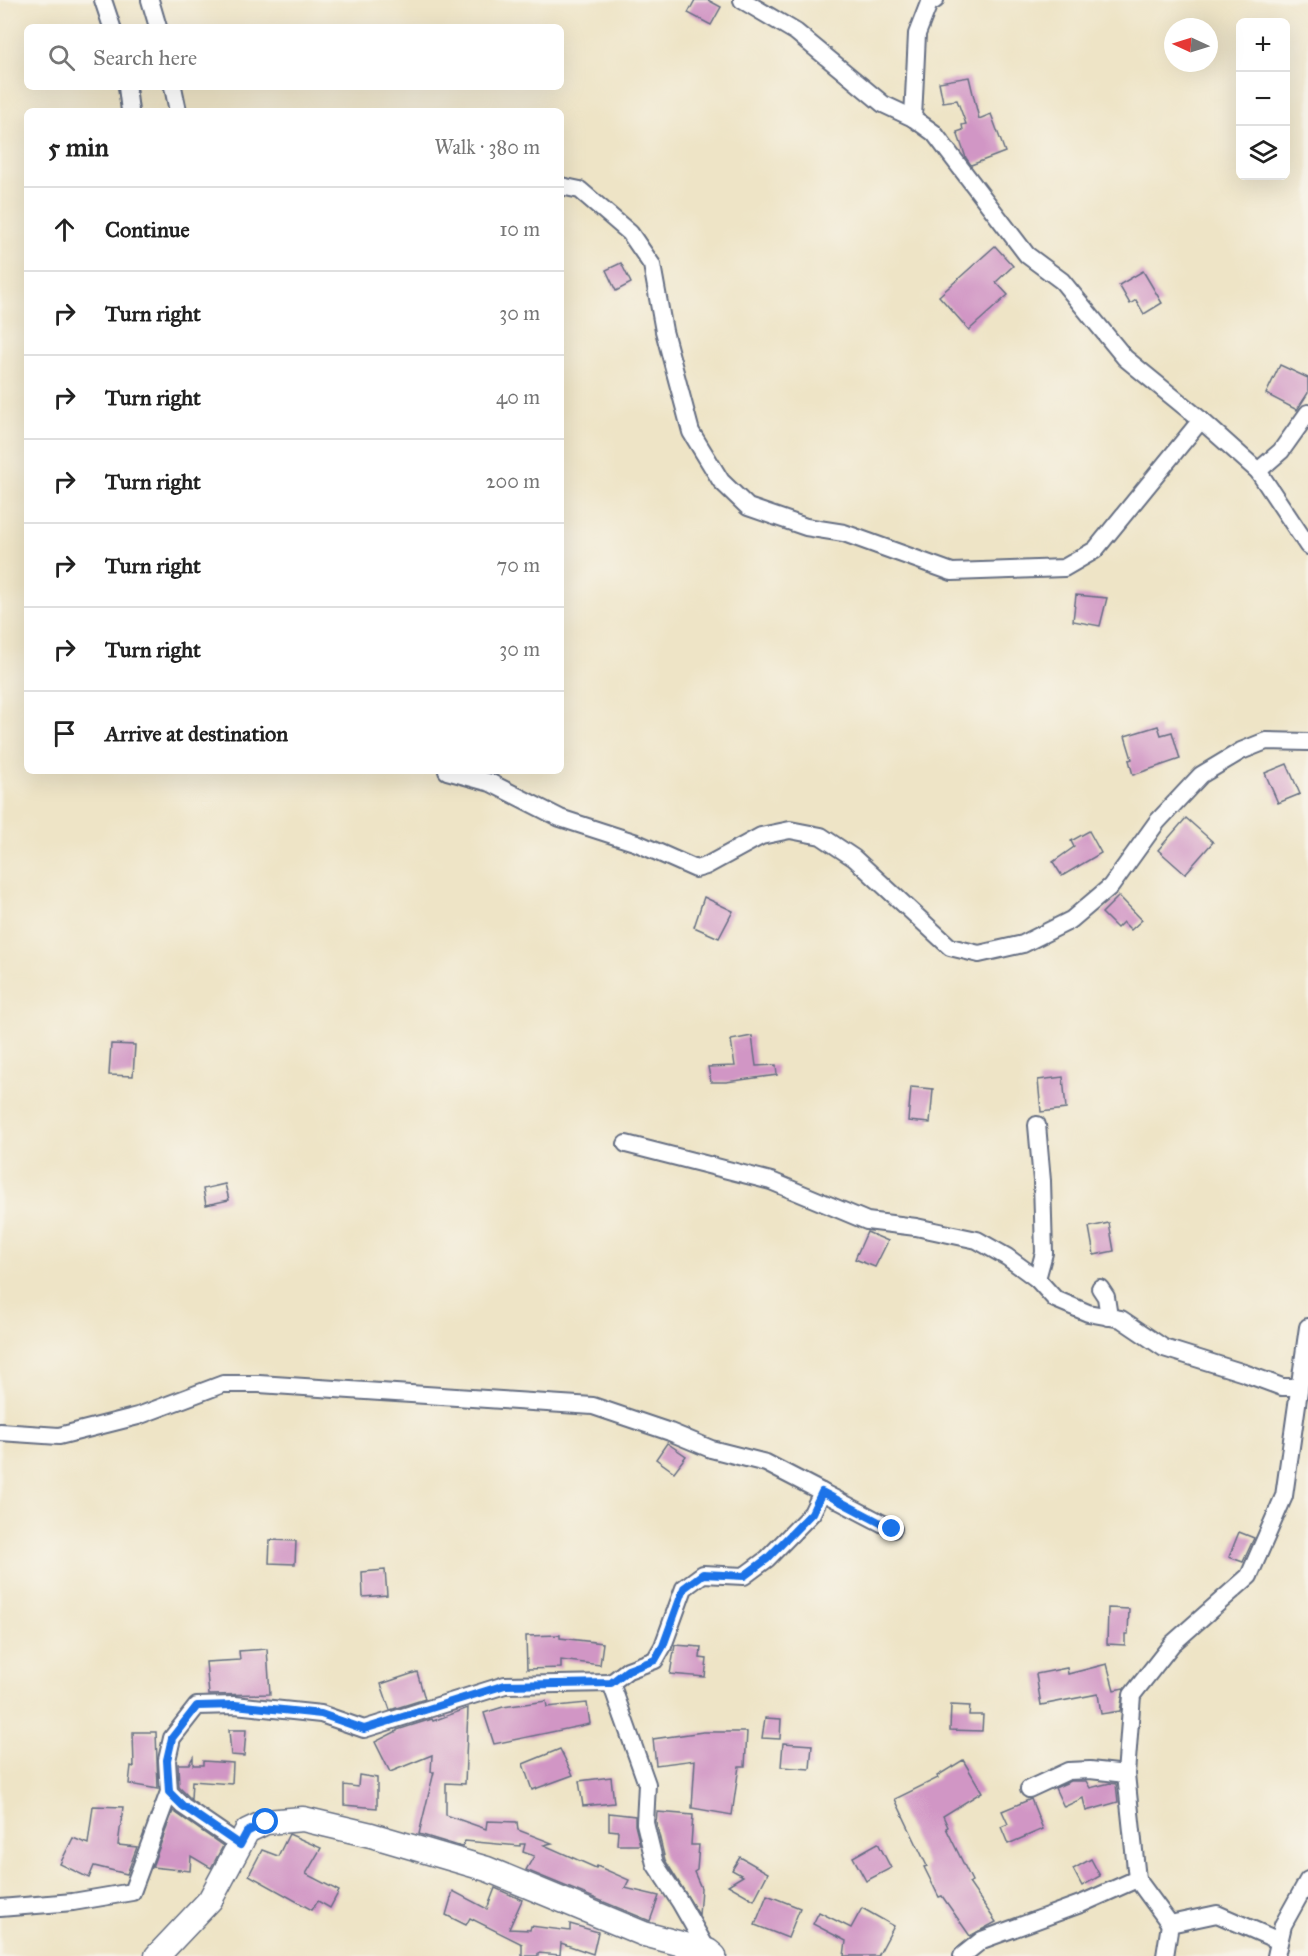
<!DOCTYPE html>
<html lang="en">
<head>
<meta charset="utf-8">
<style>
  body { margin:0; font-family:"IM FELL Great Primer",serif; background:#f6f6f6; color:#222 }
  .controls { position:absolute; right:18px; top:18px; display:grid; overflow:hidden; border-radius:9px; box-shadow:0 6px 24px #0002 }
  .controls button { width:54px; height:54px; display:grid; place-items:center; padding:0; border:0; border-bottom:2px solid #e0e0e0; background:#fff; color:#222; font:30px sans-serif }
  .compass { position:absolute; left:1164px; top:18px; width:54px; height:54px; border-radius:50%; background:#fff; box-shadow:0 6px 24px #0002; rotate:274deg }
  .stop { position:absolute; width:18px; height:18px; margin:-14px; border:4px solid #1a73e8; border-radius:50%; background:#fff }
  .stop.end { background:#1a73e8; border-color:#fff; box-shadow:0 2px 6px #0008 }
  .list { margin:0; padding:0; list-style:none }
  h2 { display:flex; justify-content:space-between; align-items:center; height:78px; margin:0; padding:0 24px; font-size:26px }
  h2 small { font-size:20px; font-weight:400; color:#767676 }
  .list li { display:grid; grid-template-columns:39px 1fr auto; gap:18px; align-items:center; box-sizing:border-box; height:84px; padding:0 24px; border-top:2px solid #e0e0e0 }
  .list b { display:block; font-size:22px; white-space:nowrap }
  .list em { font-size:20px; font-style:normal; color:#767676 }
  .icon { flex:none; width:33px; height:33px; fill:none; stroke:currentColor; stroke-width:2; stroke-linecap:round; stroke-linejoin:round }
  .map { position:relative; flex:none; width:1308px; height:1956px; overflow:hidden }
  .search { position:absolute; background:#fff; box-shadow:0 6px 24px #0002; left:24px; top:24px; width:540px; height:66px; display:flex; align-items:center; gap:15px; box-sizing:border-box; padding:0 21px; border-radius:9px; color:#767676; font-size:22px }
  .panel { position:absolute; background:#fff; box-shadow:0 6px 24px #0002; left:24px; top:108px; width:540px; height:666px; border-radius:9px }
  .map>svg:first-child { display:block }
</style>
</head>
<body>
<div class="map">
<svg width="1308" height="1956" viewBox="0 0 1308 1956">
  <rect width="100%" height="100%" fill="#f7f3e8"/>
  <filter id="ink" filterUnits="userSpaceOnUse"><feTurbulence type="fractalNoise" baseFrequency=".0167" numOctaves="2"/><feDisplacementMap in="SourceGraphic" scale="12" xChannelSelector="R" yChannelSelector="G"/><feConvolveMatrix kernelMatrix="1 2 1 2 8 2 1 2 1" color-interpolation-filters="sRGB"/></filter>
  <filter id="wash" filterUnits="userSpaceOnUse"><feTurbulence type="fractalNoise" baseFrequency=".008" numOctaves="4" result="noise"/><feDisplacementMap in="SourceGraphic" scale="24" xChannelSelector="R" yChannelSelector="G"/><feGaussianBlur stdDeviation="1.35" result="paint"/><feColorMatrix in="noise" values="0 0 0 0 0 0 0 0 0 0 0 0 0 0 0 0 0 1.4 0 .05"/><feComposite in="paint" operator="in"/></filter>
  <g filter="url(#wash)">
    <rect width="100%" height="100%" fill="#eee4c6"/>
    <g id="blocks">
      <g fill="#d196c5">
        <path d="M695 0H708L721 7 711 25 688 13Z"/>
        <path d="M969 77 979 119 991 114 1005 152 971 165 966 158 957 132 963 130 962 125 966 124 957 100 943 102 939 82Z"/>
        <path d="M995 246 1013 266 996 282 1008 295 969 330 939 296Z"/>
        <path d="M621 263 631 283 616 291 606 270Z"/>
        <path d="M1143 271 1162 303 1144 314 1136 300 1130 304 1119 285Z"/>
        <path d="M1280 365 1308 378V393L1297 410 1266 394Z"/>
        <path d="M1076 595 1107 598 1100 626 1073 621Z"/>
        <path d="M1158 726 1161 735 1172 732 1180 759 1133 775 1129 760 1132 759 1125 736Z"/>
        <path d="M1287 764 1300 794 1278 803 1265 773Z"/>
        <path d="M1186 818 1213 842 1185 874 1158 850Z"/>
        <path d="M1089 831 1101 853 1062 876 1053 862 1074 847 1071 841Z"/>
        <path d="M1119 896 1142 920 1131 930 1123 922 1117 928 1102 913Z"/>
        <path d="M704 897 733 911 719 938 694 927Z"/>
        <path d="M752 1036 756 1066 776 1065 777 1075 726 1082H711L708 1067 735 1066 731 1040Z"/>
        <path d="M111 1044 135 1045 133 1076 109 1075Z"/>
        <path d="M1063 1077 1066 1109 1041 1112 1038 1080Z"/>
        <path d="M911 1087 933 1089 930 1123 908 1121Z"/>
        <path d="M225 1184 229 1200 206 1205 203 1189Z"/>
        <path d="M1109 1223 1114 1251 1094 1255 1089 1227Z"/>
        <path d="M867 1232 888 1241 875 1267 855 1259Z"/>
        <path d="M667 1443 686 1456 674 1472 656 1459Z"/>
        <path d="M1239 1532 1254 1538 1243 1562 1229 1557Z"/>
        <path d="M270 1540 296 1541 295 1564 269 1563Z"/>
        <path d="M385 1570 387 1595 363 1597 362 1572Z"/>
        <path d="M1108 1608 1129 1609 1128 1634H1125V1645L1107 1644Z"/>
        <path d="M560 1635V1638L603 1643 600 1665 561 1660V1668L527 1669 526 1636Z"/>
        <path d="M675 1645 701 1647 700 1658 707 1659 705 1677 670 1674Z"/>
        <path d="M267 1649 270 1694 209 1695 206 1662 240 1660 239 1651Z"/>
        <path d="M1107 1664 1114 1690 1124 1688 1120 1711 1101 1714 1098 1694 1041 1705 1036 1674 1067 1668 1068 1674Z"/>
        <path d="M417 1672 425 1699 390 1710 381 1684Z"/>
        <path d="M546 1701 547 1707 587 1703 590 1724 494 1744 484 1713 503 1707Z"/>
        <path d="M951 1705 970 1706 969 1715H983L982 1731 950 1730Z"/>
        <path d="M468 1708 465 1784 446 1783V1815L486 1829 487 1821 517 1822 518 1830 552 1843 544 1845 596 1868 597 1866 629 1880 625 1888 659 1896 650 1921 526 1870 534 1856 523 1852 525 1844H520V1846L465 1841 462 1847 419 1834 434 1772H431L432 1755 390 1772 375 1742 397 1731V1730L432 1719 433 1721Z"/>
        <path d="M765 1718 781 1719 780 1739 762 1738Z"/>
        <path d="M229 1730H246L244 1756 231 1755Z"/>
        <path d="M133 1732H156L158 1789 129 1784 131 1766 134 1767Z"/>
        <path d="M703 1732H747L745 1766H739L732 1815 692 1808 695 1760 656 1765 653 1739Z"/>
        <path d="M783 1743 812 1745 810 1769 781 1767Z"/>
        <path d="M560 1749 573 1775 532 1790 523 1764Z"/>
        <path d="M193 1757V1765H203V1761L233 1763 232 1784 192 1781 191 1799 179 1787 178 1764H189Z"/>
        <path d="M963 1760 982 1792 943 1816 948 1827 946 1828 972 1881 969 1883 996 1922 970 1936 942 1896 939 1897 924 1867 927 1866 895 1799 938 1778 937 1776Z"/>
        <path d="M359 1775 377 1778V1808L344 1805V1785L358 1787Z"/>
        <path d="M611 1777 614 1803 583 1806 579 1781Z"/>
        <path d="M1071 1781H1086L1090 1788 1110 1783 1116 1784 1118 1802 1086 1811 1083 1798 1064 1807 1055 1788Z"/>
        <path d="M1031 1799 1043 1829 1008 1844 1001 1827 1008 1824 1002 1811Z"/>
        <path d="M93 1806 123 1807 118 1845 137 1847 127 1874 94 1866 89 1878 60 1864 73 1838 88 1844Z"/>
        <path d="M173 1811 223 1846 211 1868 191 1856 190 1871 152 1867Z"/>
        <path d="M657 1812 693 1815 691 1845H699L697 1870 694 1872 701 1888 699 1915 665 1860 656 1822Z"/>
        <path d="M609 1813 635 1816V1825L640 1845H617L618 1831 609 1830Z"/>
        <path d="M289 1834 321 1848 306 1874 339 1891 330 1908 318 1901 312 1910 249 1875 262 1850 278 1856Z"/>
        <path d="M878 1843 891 1868 866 1881 853 1857Z"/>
        <path d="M740 1857 768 1873 754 1900 728 1885 743 1876 732 1870Z"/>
        <path d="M1091 1859 1100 1876 1082 1886 1073 1869Z"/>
        <path d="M495 1888 522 1900 509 1929 530 1930 531 1926 570 1931V1924L598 1932 593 1954 561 1943 560 1955 538 1953V1956H522V1944L470 1918 466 1925 446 1915 453 1891 487 1909Z"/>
        <path d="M767 1895 800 1908 788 1938 755 1925Z"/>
        <path d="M862 1908 894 1926 878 1956H844L846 1941 813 1924 819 1912 851 1928Z"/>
      </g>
    </g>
  </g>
  <g filter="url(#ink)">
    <use href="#blocks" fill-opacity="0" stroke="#656e82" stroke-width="1.5"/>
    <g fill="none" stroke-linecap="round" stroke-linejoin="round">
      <g stroke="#656e82" stroke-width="20">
        <g id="street">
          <path d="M103 0 112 27"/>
          <path d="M150 0 158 27"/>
          <path d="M742 0 796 32 883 104 913 118 934 133 1027 255 1062 281 1125 358 1201 420"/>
          <path d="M127 87 130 111"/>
          <path d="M173 87 178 111"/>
          <path d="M913 118 917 34 929 3 935 0"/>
          <path d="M561 186 580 190 630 233 652 265 664 331 691 432 721 481 748 507 806 527 844 533 952 572 1064 568 1095 550 1201 420 1258 471 1308 546"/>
          <path d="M1258 471 1281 451 1308 413"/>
          <path d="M447 771 491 783 560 818 637 843 696 869 706 866 761 836 790 830 821 836 854 858 950 947 979 954 1023 944 1071 920 1111 886 1157 822 1201 775 1241 751 1266 741 1308 742"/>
          <path d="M1037 1125 1042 1181 1044 1253 1037 1279 1055 1299 1088 1313 1121 1319 1164 1348 1244 1373 1282 1387H1299"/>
          <path d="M626 1144 771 1181 867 1221 916 1227 977 1240 1007 1257 1037 1279"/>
          <path d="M1100 1288 1106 1297 1109 1317"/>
          <path d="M0 1432 59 1436 138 1416 223 1384H259L593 1406 670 1432 711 1449 766 1463 822 1492"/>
          <path d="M611 1683 628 1670 655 1660 663 1646 684 1588 703 1574 744 1576 767 1559 812 1513 822 1492 893 1529"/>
          <path d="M1029 1789 1068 1771 1090 1770 1126 1774"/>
          <path d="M240 1845 183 1806 169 1792 167 1760 172 1738 197 1706 235 1705 321 1714 364 1729 505 1685 611 1683 647 1784 645 1823 655 1864 680 1902 708 1951"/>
          <path d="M1137 1879 1170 1924"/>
          <path d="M0 1908 73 1902 132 1892 169 1792"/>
          <path d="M962 1956 982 1940 1083 1903 1137 1879 1126 1774 1132 1695 1172 1644 1249 1576 1284 1496 1308 1327"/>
          <path d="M1165 1956 1170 1924 1217 1914 1279 1941"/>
          <path d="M1276 1956 1283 1925 1308 1880"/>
        </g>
      </g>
      <g stroke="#656e82" stroke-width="27">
        <path id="secondary" d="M157 1956 210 1900 247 1831 266 1822 303 1819 371 1835 487 1869 644 1934 708 1951 714 1956"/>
      </g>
      <use href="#street" stroke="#fff" stroke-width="16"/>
      <use href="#secondary" stroke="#fff" stroke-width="24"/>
    </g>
  </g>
  <g fill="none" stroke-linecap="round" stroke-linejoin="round" filter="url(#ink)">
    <path stroke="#1a73e8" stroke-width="8" d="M266 1822 247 1832 240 1845 183 1806 169 1792 167 1760 172 1738 197 1706 235 1705 321 1714 364 1729 505 1685 611 1683 628 1670 655 1660 663 1646 684 1588 703 1574 744 1576 767 1559 812 1513 822 1492 892 1529"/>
  </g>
</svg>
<div class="controls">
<button>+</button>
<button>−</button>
<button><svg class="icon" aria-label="layers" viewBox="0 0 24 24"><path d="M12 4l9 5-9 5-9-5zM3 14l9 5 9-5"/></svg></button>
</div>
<svg class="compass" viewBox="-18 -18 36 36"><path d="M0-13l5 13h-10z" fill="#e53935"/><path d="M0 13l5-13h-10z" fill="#767676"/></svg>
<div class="stop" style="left:266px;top:1822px"></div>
<div class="stop end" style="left:892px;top:1529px"></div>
<div class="search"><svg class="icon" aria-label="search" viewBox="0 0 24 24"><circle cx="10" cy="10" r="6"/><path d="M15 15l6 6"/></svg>Search here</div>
<section class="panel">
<h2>5 min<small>Walk · 380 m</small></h2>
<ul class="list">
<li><svg class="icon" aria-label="ahead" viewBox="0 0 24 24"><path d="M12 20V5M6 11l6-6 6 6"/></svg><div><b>Continue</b></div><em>10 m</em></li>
<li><svg class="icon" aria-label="right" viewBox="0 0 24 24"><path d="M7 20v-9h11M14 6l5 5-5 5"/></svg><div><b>Turn right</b></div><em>30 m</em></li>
<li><svg class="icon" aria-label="right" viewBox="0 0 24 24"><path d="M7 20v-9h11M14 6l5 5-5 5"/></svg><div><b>Turn right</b></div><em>40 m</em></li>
<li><svg class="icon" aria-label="right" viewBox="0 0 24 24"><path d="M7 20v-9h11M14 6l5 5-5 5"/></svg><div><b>Turn right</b></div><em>200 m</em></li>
<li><svg class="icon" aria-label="right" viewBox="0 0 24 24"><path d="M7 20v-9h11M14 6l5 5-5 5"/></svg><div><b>Turn right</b></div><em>70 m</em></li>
<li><svg class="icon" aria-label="right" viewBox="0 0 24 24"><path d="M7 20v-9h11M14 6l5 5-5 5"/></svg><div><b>Turn right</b></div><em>30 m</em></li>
<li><svg class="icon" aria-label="arrive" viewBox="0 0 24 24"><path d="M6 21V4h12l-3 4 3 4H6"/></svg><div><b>Arrive at destination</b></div></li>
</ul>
</section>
</div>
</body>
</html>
